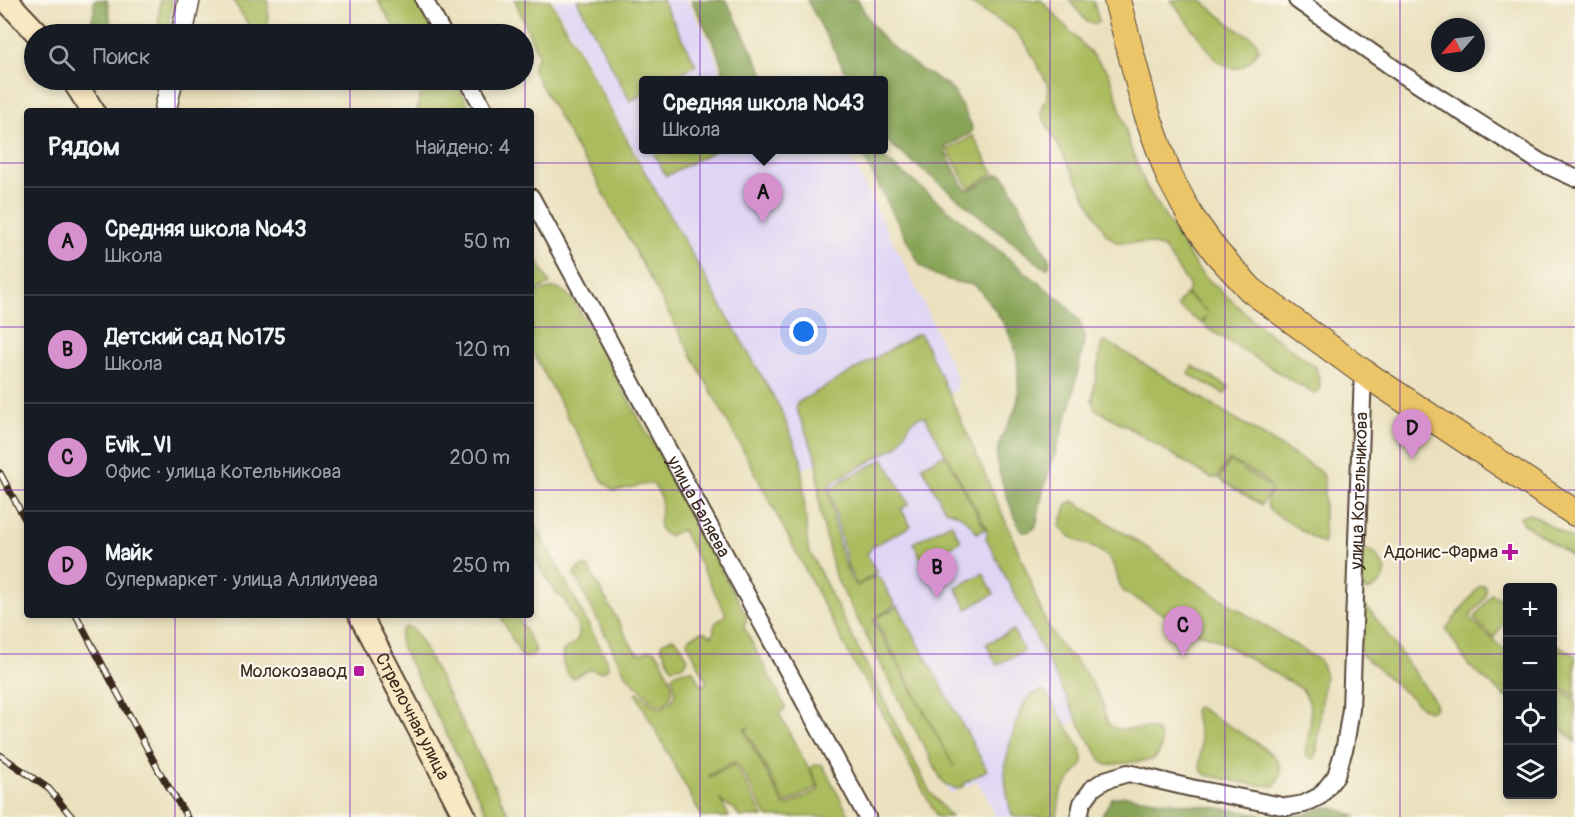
<!DOCTYPE html>
<html lang="ru">
<head>
<meta charset="utf-8">
<style>
  body { margin:0; font-family:Pangolin,sans-serif; background:#242831; color:#f1f3f6 }
  .controls { position:absolute; right:18px; bottom:18px; display:grid; overflow:hidden; border-radius:6px; box-shadow:0 3px 9px #0003 }
  .controls button { width:54px; height:54px; display:grid; place-items:center; padding:0; border:0; border-bottom:2px solid #363941; background:#171b24; color:#f1f3f6; font:30px sans-serif }
  .compass { position:absolute; left:1431px; top:18px; width:54px; height:54px; border-radius:50%; background:#171b24; box-shadow:0 3px 9px #0003; rotate:242deg }
  .you { position:absolute; left:804px; top:332px; width:21px; height:21px; margin:-15px; border:4px solid #fff; border-radius:50%; background:#1a73e8; box-shadow:0 0 0 9px #1a73e833 }
  .badge { display:grid; place-items:center; width:39px; height:39px; border-radius:50%; background:#d690ce; color:#111; font-size:20px; font-weight:700 }
  .pin { position:absolute; translate:-50% -50px; filter:drop-shadow(0 2px 3px #0008) }
  .pin::after { content:''; position:absolute; top:32px; width:21px; height:18px; background:inherit; clip-path:polygon(0 0,100% 0,50% 100%) }
  .popup { position:absolute; left:639px; top:76px; width:249px; height:78px; box-sizing:border-box; display:grid; place-content:center; border-radius:6px; background:#171b24; filter:drop-shadow(0 2px 4px #0005); font-size:20px; white-space:nowrap; color:#9ea1a6 }
  .popup b { font-size:22px; color:#f1f3f6 }
  .popup::after { content:''; position:absolute; left:50%; top:100%; margin-left:-12px; border:12px solid transparent; border-top-color:#171b24 }
  .list { margin:0; padding:0; list-style:none }
  h2 { display:flex; justify-content:space-between; align-items:center; height:78px; margin:0; padding:0 24px; font-size:26px }
  h2 small { font-size:20px; font-weight:400; color:#9ea1a6 }
  .list li { display:grid; grid-template-columns:39px 1fr auto; gap:18px; align-items:center; box-sizing:border-box; height:108px; padding:0 24px; border-top:2px solid #363941 }
  .list b { display:block; font-size:22px; white-space:nowrap }
  .list p { margin:0; font-size:20px; white-space:nowrap; color:#9ea1a6 }
  .list em { font-size:20px; font-style:normal; color:#9ea1a6 }
  .icon { flex:none; width:33px; height:33px; fill:none; stroke:currentColor; stroke-width:2; stroke-linecap:round; stroke-linejoin:round }
  .map { position:relative; flex:none; width:1575px; height:817px; overflow:hidden }
  .search { position:absolute; background:#171b24; box-shadow:0 3px 9px #0003; left:24px; top:24px; width:510px; height:66px; display:flex; align-items:center; gap:15px; box-sizing:border-box; padding:0 21px; border-radius:33px; color:#9ea1a6; font-size:22px }
  .panel { position:absolute; background:#171b24; box-shadow:0 3px 9px #0003; left:24px; top:108px; width:510px; height:510px; border-radius:6px }
  .map>svg:first-child { display:block }
</style>
</head>
<body>
<div class="map">
<svg width="1575" height="817" viewBox="0 0 1575 817">
  <rect width="100%" height="100%" fill="#fbf7ec"/>
  <filter id="ink" filterUnits="userSpaceOnUse"><feTurbulence type="fractalNoise" baseFrequency=".0167" numOctaves="2"/><feDisplacementMap in="SourceGraphic" scale="12" xChannelSelector="R" yChannelSelector="G"/><feConvolveMatrix kernelMatrix="1 2 1 2 8 2 1 2 1" color-interpolation-filters="sRGB"/></filter>
  <filter id="wash" filterUnits="userSpaceOnUse"><feTurbulence type="fractalNoise" baseFrequency=".008" numOctaves="4" result="noise"/><feDisplacementMap in="SourceGraphic" scale="24" xChannelSelector="R" yChannelSelector="G"/><feGaussianBlur stdDeviation="1.35" result="paint"/><feColorMatrix in="noise" values="0 0 0 0 0 0 0 0 0 0 0 0 0 0 0 0 0 1.4 0 .05"/><feComposite in="paint" operator="in"/></filter>
  <g filter="url(#wash)">
    <rect width="100%" height="100%" fill="#ebe1be"/>
    <path fill="#dfd5f5" d="M553 0H687L712 47 723 80H643V150H786L801 158 816 150H844L853 162 925 306 957 378 956 390 930 403 1079 719 1061 729 1031 817H996L988 799 977 781 950 794 835 576 818 463 803 469 779 468 621 181 644 168Z"/>
    <g fill="#abbc5f" stroke="#73733e" stroke-width="1.5">
      <path d="M160 0H173L167 34H158Z"/>
      <path d="M233 0H268V24L255 32H253Z"/>
      <path d="M378 0H416L434 34H404L392 24Z"/>
      <path d="M515 0H550L638 160 780 408 801 459 808 548 930 792 951 817H937L866 682 860 675 743 450 590 168 582 158 533 71V65L538 55Z"/>
      <path d="M577 0H662L696 65 668 80H643V94L630 101Z"/>
      <path d="M965 0H1041L1108 72 1114 87 1131 149 1147 188 1199 271 1263 329 1316 367 1320 386 1319 392 1314 394 1207 328 1203 323 1207 316 1201 323 1177 306 1185 294 1208 312 1188 295 1187 293 1190 287 1164 248 1146 243 1116 242 1106 234 1041 114C1042 104 1050 97 1049 87L1026 44 1013 29Z"/>
      <path d="M1069 0H1093L1099 22 1094 24 1087 22Z"/>
      <path d="M1171 0H1201L1235 28 1252 37 1256 42 1259 49C1246 69 1237 75 1216 60Z"/>
      <path d="M423 80H456L471 111H417Z"/>
      <path d="M973 136 994 174 969 188 948 150Z"/>
      <path d="M652 150H716L666 176Z"/>
      <path d="M531 248 550 284 531 294Z"/>
      <path d="M553 288C565 289 570 297 577 307L690 510 694 522 747 616 744 627 785 706V709L779 713 818 787 785 804 746 730 750 727 745 729V732L784 806H787L818 790 819 787 810 768 812 766 821 764 824 768 850 817H767L738 764 734 762 709 775V777L735 764 763 817H739L735 809 723 803 720 798 729 817H702L636 694 638 692 650 703 658 708C677 704 677 692 672 676 677 671 686 669 693 670L699 683 702 685 705 684 707 682 687 642 688 639 701 632H705L712 636 714 632C712 622 721 620 726 614L683 531 681 530 669 536C650 530 666 511 660 496 659 492 655 487 652 483L614 491 602 480 531 349V295Z"/>
      <path d="M917 334 921 335C957 407 988 481 1020 555 1035 588 1041 626 1067 653 1070 656 1074 658 1077 662 1082 668 1100 697 1103 704 1105 712 1104 720 1110 725 1124 738 1162 714 1161 745 1160 753 1158 756 1152 760L1106 765 1101 760 1081 727 986 538 987 532 986 527 925 417 920 416 911 422 898 446 834 481 829 486V491C833 512 841 573 857 586L876 576 881 579 895 605 873 620 954 767 875 619 898 606 987 770 963 784 964 786 958 789 947 786 941 779 835 576 820 512 817 460 796 408 797 403Z"/>
      <path d="M1104 342 1109 343 1251 428 1321 472 1324 477V542L1323 544 1269 510C1264 501 1270 496 1272 488L1261 505 1219 479 1230 461 1271 487C1266 478 1240 465 1229 460L1217 478H1211L1126 426 1095 409 1092 400 1101 347 1102 343Z"/>
      <path d="M1192 366 1229 387 1225 394 1188 374Z"/>
      <path d="M945 454 985 529 977 533C968 520 960 513 945 510L922 466Z"/>
      <path d="M884 459 909 504 901 509 911 526 873 546 867 554 877 573 857 585 848 568 830 490 840 482Z"/>
      <path d="M1073 501 1151 550 1185 576 1319 660 1323 667 1325 673 1316 756 1314 759 1307 757 1305 752C1309 729 1317 710 1302 689L1214 638 1195 632 1124 592C1116 581 1118 570 1111 561 1099 544 1070 544 1060 526L1067 504Z"/>
      <path d="M1529 514 1535 516 1575 541V558L1522 523 1520 517Z"/>
      <path d="M531 516 607 660 608 667C603 674 598 672 591 669L573 678C564 673 561 661 563 651L576 642 579 635 578 627 563 598 556 593 531 552Z"/>
      <path d="M951 523 961 541 923 562 913 543Z"/>
      <path d="M1366 550 1374 552 1386 570C1385 580 1376 589 1366 591L1362 587 1361 555Z"/>
      <path d="M583 566H586L589 569 633 648C644 661 645 646 655 651 660 653 671 680 672 686 672 691 671 696 669 700L664 704 658 705 652 701 626 675 574 574 575 571Z"/>
      <path d="M983 573 994 594 967 609 956 588Z"/>
      <path d="M1480 585H1484C1491 597 1476 607 1470 617L1471 620 1507 652V698L1469 666 1446 629Z"/>
      <path d="M1492 593 1508 605 1507 618 1494 638 1474 619Z"/>
      <path d="M1362 602 1372 613 1434 700 1436 708 1429 711 1424 709 1362 655 1360 652Z"/>
      <path d="M500 615H517L536 651 531 656 527 658 521 656Z"/>
      <path d="M405 627C415 627 417 636 422 643L510 817H489L401 646C400 638 398 632 405 627Z"/>
      <path d="M1013 630 1024 651 997 665 986 644Z"/>
      <path d="M672 638C680 640 684 652 688 659 686 666 678 667 672 668L661 647 662 643Z"/>
      <path d="M1552 642 1575 655V697L1553 681Z"/>
      <path d="M1553 684 1575 700V742L1553 720Z"/>
      <path d="M1043 691 1048 695 1081 750 1083 756V763L1061 791 1057 817H1013C1008 805 1005 784 1005 771 1006 755 1018 706 1030 696 1033 693 1038 692 1043 691Z"/>
      <path d="M1198 707C1213 717 1270 748 1277 760 1283 770 1281 778 1274 786L1254 785 1206 775 1202 771 1200 767 1201 741 1194 711 1195 708Z"/>
    </g>
    <g fill="#88a456" stroke="#62673a" stroke-width="1.5">
      <path d="M94 0H107L113 34H88L94 11Z"/>
      <path d="M691 0H726L767 80H726L715 46Z"/>
      <path d="M807 0H858L871 23 885 41 920 69 946 84 954 92 971 124 972 129 971 133 946 147V153L963 186 967 190 971 189 999 174 1004 175 1050 261 1048 268 1043 267 883 138V80H850Z"/>
      <path d="M860 150H874L1064 303 1079 320 1085 337 1071 404 1043 491 1036 526 1030 531 1025 532 1021 530 1018 525C1011 507 998 477 997 459 996 441 1008 427 1014 412 1019 401 1019 392 1018 380 1018 371 1018 361 1016 353 1010 328 992 305 976 286 970 283 963 284 956 282 943 279 930 274 920 265Z"/>
      <path d="M1126 796 1241 811 1268 817H1157L1120 814 1119 817H1101L1112 798Z"/>
      <path d="M1322 808C1335 807 1345 811 1357 817H1279L1304 815Z"/>
    </g>
  </g>
  <g filter="url(#ink)">
    <g fill="none" stroke-linecap="round" stroke-linejoin="round">
      <g stroke="#554536" stroke-width="20">
        <g id="minor">
          <path d="M424 0 443 34"/>
          <path d="M1297 0 1402 74 1540 162 1575 178"/>
          <path d="M468 80 485 111"/>
          <path id="s1" d="M531 197 867 817"/>
          <path id="s2" d="M1079 817 1082 803 1093 788 1105 780 1128 773 1191 788 1287 807 1304 804 1320 796 1336 776 1345 746 1351 709 1363 372"/>
        </g>
      </g>
      <g stroke="#554536" stroke-width="24">
        <g id="tertiary">
          <path d="M182 34 189 0"/>
          <path d="M165 111 172 80"/>
        </g>
      </g>
      <g stroke="#554536" stroke-width="26">
        <g id="secondary">
          <path d="M6 0 38 34"/>
          <path d="M73 80 93 111"/>
          <path id="s3" d="M360 615 465 817"/>
        </g>
      </g>
      <g stroke="#554536" stroke-width="28">
        <path id="primary" d="M1117 0 1146 111 1169 176 1191 217 1217 253 1251 290 1363 372 1575 513"/>
      </g>
      <use href="#minor" stroke="#fff" stroke-width="16"/>
      <use href="#tertiary" stroke="#fff" stroke-width="21"/>
      <use href="#secondary" stroke="#f8e8c3" stroke-width="22"/>
      <use href="#primary" stroke="#edc569" stroke-width="26"/>
      <g stroke="#3b2a1e" stroke-width="7">
        <g id="rail">
          <path d="M0 473 27 523"/>
          <path d="M76 615 159 771 187 817"/>
          <path d="M0 755 49 789 72 817"/>
        </g>
      </g>
      <use href="#rail" stroke="#fbf7ec" stroke-width="4.5" stroke-dasharray="14" stroke-linecap="butt"/>
    </g>
  </g>
  <path fill="none" stroke="#7b2cbf" stroke-width="1.5" stroke-opacity="0.55" d="M175 0V34M350 0V34M525 0V111M700 0V817M875 0V817M1050 0V817M1225 0V817M1400 0V817M175 80V111M350 80V111M0 163H27M531 163H1575M0 327H27M531 327H1575M0 490H27M531 490H1575M175 615V817M350 615V817M525 615V817M0 654H1508M1552 654H1575"/>
  <g fill="#b5179e" stroke="#fbf7ec" stroke-width="2">
    <path d="M1507 543h6v6h6v6h-6v6h-6v-6h-6v-6h6z"/>
    <rect x="353" y="665" width="12" height="12" rx="3"/>
  </g>
  <g text-anchor="middle" stroke-width="4.5" stroke-linejoin="round" paint-order="stroke">
    <g font-size="18" fill="#3b2a1e" stroke="#fbf7ec">
      <text dy="6" stroke="none"><textPath href="#s2" startOffset="582">улица Котельникова</textPath></text>
      <text dy="6" stroke="none"><textPath href="#s1" startOffset="352">улица Баляева</textPath></text>
      <text dy="6" stroke="none"><textPath href="#s3" startOffset="114">Стрелочная улица</textPath></text>
    </g>
    <g font-size="18" fill="#3b2a1e" stroke="#fbf7ec" text-anchor="end">
      <text x="1498" y="558">Адонис-Фарма</text>
      <text x="347" y="677">Молокозавод</text>
    </g>
  </g>
</svg>
<div class="controls">
<button>+</button>
<button>−</button>
<button><svg class="icon" aria-label="locate" viewBox="0 0 24 24"><circle cx="12" cy="12" r="6"/><path d="M12 2v4M12 18v4M2 12h4M18 12h4"/></svg></button>
<button><svg class="icon" aria-label="layers" viewBox="0 0 24 24"><path d="M12 4l9 5-9 5-9-5zM3 14l9 5 9-5"/></svg></button>
</div>
<svg class="compass" viewBox="-18 -18 36 36"><path d="M0-13l5 13h-10z" fill="#e53935"/><path d="M0 13l5-13h-10z" fill="#9ea1a6"/></svg>
<div class="you"></div>
<div class="pin badge" style="left:763px;top:223px">A</div>
<div class="popup"><b>Средняя школа №43</b>Школа</div>
<div class="pin badge" style="left:937px;top:598px">B</div>
<div class="pin badge" style="left:1183px;top:656px">C</div>
<div class="pin badge" style="left:1412px;top:459px">D</div>
<div class="search"><svg class="icon" aria-label="search" viewBox="0 0 24 24"><circle cx="10" cy="10" r="6"/><path d="M15 15l6 6"/></svg>Поиск</div>
<section class="panel">
<h2>Рядом<small>Найдено: 4</small></h2>
<ul class="list">
<li><span class="badge">A</span><div><b>Средняя школа №43</b><p>Школа</p></div><em>50 m</em></li>
<li><span class="badge">B</span><div><b>Детский сад №175</b><p>Школа</p></div><em>120 m</em></li>
<li><span class="badge">C</span><div><b>Evik_Vl</b><p>Офис · улица Котельникова</p></div><em>200 m</em></li>
<li><span class="badge">D</span><div><b>Майк</b><p>Супермаркет · улица Аллилуева</p></div><em>250 m</em></li>
</ul>
</section>
</div>
</body>
</html>
